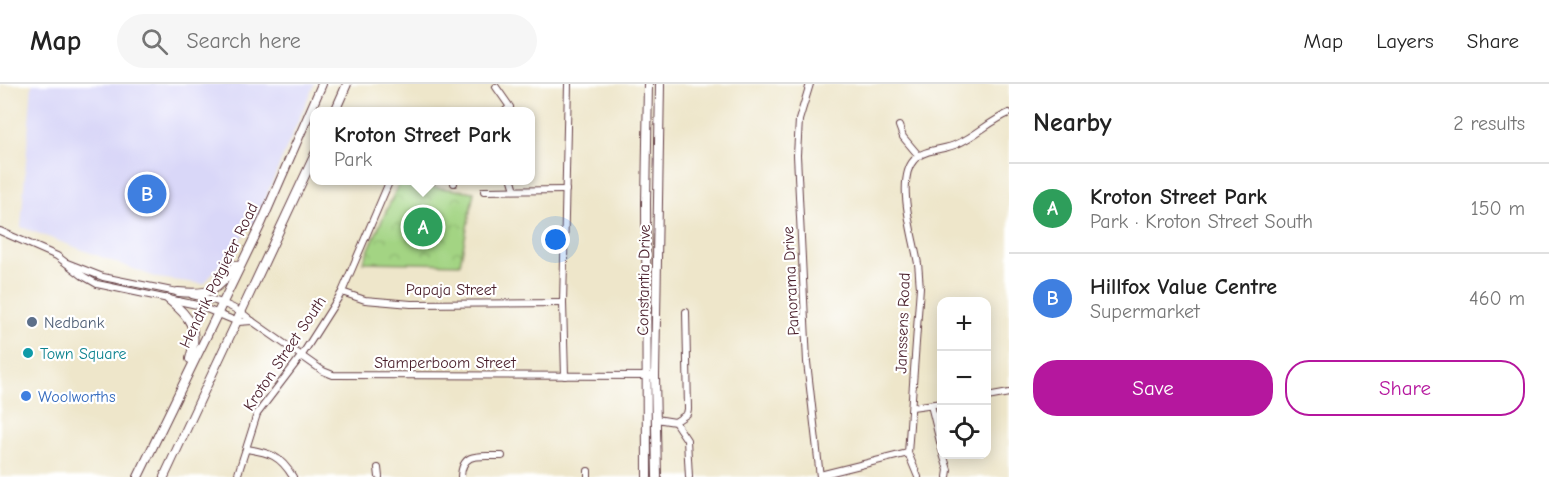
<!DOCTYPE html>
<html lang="en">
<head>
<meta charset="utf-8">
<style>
  body { margin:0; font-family:"Comic Neue",sans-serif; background:#f6f6f6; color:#222 }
  .controls { position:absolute; right:18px; bottom:18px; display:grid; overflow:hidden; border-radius:12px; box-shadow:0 3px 15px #0003 }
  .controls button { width:54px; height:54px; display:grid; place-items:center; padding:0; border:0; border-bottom:2px solid #e0e0e0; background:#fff; color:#222; font:30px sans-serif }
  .you { position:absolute; left:556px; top:156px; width:21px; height:21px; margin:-15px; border:4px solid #fff; border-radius:50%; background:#1a73e8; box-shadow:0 0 0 9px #1a73e833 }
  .badge { display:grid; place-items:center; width:39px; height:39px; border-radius:50%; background:#b5179e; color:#fff; font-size:20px; font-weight:700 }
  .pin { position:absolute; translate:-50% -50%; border:3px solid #fff; box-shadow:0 2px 6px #0006 }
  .popup { position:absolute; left:310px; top:23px; width:225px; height:78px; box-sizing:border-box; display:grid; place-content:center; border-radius:12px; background:#fff; filter:drop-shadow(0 2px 4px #0005); font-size:20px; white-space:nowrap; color:#767676 }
  .popup b { font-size:22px; color:#222 }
  .popup::after { content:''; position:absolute; left:50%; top:100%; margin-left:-12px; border:12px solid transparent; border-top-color:#fff }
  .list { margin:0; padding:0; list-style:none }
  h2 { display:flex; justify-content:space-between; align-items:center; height:78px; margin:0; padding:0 24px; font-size:26px }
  h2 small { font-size:20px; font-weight:400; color:#767676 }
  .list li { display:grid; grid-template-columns:39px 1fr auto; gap:18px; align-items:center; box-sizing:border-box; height:90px; padding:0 24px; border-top:2px solid #e0e0e0 }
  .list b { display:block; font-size:22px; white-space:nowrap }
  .list p { margin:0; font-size:20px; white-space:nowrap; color:#767676 }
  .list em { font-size:20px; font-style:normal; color:#767676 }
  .actions { display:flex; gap:12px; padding:18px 24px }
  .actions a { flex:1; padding:14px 0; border:2px solid #b5179e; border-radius:24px; text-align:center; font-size:21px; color:#b5179e }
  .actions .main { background:#b5179e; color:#fff }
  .icon { flex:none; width:33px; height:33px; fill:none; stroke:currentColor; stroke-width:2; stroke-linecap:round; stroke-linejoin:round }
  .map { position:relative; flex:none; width:1009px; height:393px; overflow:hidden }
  header { display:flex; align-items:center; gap:36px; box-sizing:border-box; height:84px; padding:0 30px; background:#fff; border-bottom:2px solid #e0e0e0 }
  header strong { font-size:28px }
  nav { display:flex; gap:33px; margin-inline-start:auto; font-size:21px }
  .search { width:420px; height:54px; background:#f6f6f6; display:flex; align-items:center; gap:15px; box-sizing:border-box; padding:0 21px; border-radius:33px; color:#767676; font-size:22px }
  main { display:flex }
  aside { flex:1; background:#fff }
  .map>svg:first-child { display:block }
</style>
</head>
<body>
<header>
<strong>Map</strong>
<div class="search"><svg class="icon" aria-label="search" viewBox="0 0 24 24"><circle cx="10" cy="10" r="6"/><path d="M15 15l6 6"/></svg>Search here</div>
<nav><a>Map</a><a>Layers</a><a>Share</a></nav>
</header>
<main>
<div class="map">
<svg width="1009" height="393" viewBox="0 0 1009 393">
  <defs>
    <pattern id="park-crowns" width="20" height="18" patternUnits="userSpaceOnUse" patternTransform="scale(1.5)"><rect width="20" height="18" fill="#a3d483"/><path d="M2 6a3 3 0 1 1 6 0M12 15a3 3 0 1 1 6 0" fill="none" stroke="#8eb671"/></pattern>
  </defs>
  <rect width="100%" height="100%" fill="#fff"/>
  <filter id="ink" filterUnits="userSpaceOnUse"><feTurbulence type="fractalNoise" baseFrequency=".0167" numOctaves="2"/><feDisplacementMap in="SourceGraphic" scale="12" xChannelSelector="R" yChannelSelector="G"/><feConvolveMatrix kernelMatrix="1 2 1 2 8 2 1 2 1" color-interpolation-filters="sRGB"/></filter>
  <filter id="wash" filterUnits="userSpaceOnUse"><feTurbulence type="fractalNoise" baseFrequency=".008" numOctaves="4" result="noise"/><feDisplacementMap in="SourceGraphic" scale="24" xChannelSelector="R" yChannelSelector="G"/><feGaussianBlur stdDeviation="1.35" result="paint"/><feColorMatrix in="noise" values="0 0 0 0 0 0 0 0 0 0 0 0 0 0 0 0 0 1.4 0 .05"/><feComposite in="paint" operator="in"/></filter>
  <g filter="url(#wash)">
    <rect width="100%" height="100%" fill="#eee6ca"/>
    <path fill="#d9d7f8" d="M32 0H314L256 136 204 200 158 194 21 143Z"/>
    <path fill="url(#park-crowns)" stroke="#767a57" stroke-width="1.5" d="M399 99 474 108 460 180 363 178Z"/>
  </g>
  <g filter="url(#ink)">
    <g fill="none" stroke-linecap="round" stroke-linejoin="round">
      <g stroke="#633d43" stroke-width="8">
        <g id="minor">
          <path d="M810 0 799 36 797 71 807 278 820 393"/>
          <path d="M496 3 510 23 505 27"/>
          <path d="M899 42 903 53 919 72"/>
          <path d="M432 96V97"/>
          <path d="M454 96V99"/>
          <path d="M512 96 515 106"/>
          <path d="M484 107 566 106"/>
          <path d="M0 147 57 172 83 192 97 200 197 221 238 238 252 237"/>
          <path d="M67 179 103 193 182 209"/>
          <path d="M342 208 365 216 411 220 563 219"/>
          <path d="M192 211C215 216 234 221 252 237L323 287 333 291 655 292"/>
          <path d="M565 292 563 219 568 0"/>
          <path d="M987 313 1009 309"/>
          <path d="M931 321 942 366"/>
          <path d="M912 323 942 319"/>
          <path d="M656 335 675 338 687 356 689 393"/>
          <path d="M675 338 687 330 688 325 686 228"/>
          <path d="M247 365C270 369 280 371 293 393"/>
          <path d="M943 370 948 386 947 393"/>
          <path d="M378 384 379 393"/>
          <path d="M588 387V393"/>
          <path d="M820 391 908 369"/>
          <path d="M237 393 257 330 302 271 342 208 390 96"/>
          <path d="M461 393C462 366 482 373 502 372"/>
          <path d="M918 393 908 369 920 203C919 195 919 187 918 180 914 155 895 96 914 76 923 65 945 66 957 60 976 52 990 37 1009 29"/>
        </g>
      </g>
      <g stroke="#633d43" stroke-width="10">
        <g id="tertiary">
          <path d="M647 393 646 119 648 0"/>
          <path d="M657 393 655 292 660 0"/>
        </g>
      </g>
      <g stroke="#633d43" stroke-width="10">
        <g id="secondary">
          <path d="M335 27 347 0"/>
          <path d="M178 208C209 211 219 208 235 181"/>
          <path d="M168 215C191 233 199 245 190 275"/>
          <path d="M138 393 262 138 322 0"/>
          <path d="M164 393 315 70"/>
        </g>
      </g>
      <use href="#minor" stroke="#fff" stroke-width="6"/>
      <use href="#tertiary" stroke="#fff" stroke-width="8"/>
      <use href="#secondary" stroke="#fff" stroke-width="8"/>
    </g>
  </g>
  <circle fill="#5c6f8a" stroke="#fff" stroke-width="2" cx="32" cy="238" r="6"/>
  <circle fill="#0f9aa8" stroke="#fff" stroke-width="2" cx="28" cy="269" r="6"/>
  <circle fill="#3f7fe0" stroke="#fff" stroke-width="2" cx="26" cy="312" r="6"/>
  <g text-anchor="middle" stroke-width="4.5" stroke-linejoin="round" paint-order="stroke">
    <g font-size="16" fill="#4a1f2b" stroke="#fff">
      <text transform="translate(218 191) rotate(-64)" y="6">Hendrik Potgieter Road</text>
      <text transform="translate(643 196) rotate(-89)" y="6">Constantia Drive</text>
      <text transform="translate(790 197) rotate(-93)" y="6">Panorama Drive</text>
      <text x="451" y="211">Papaja Street</text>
      <text transform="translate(902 239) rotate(-88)" y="6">Janssens Road</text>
      <text transform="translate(284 269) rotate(-56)" y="6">Kroton Street South</text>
      <text x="445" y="284">Stamperboom Street</text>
    </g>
    <g font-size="16" fill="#4e5e75" stroke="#fff" text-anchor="start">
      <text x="44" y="244">Nedbank</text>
    </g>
    <g font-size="16" fill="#0d838f" stroke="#fff" text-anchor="start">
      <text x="40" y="275">Town Square</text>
    </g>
    <g font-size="16" fill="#366cbe" stroke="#fff" text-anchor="start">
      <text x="38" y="318">Woolworths</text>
    </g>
  </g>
</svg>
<div class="controls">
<button>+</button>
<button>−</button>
<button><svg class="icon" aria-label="locate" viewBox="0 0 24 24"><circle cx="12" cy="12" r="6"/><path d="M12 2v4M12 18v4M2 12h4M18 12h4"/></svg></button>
</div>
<div class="you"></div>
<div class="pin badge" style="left:423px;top:143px;background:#2e9e5b">A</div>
<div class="popup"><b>Kroton Street Park</b>Park</div>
<div class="pin badge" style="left:147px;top:110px;background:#3f7fe0">B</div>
</div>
<aside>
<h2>Nearby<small>2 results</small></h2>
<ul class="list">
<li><span class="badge" style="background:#2e9e5b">A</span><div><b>Kroton Street Park</b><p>Park · Kroton Street South</p></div><em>150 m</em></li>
<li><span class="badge" style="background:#3f7fe0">B</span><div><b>Hillfox Value Centre</b><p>Supermarket</p></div><em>460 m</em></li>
</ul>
<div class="actions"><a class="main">Save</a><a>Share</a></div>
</aside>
</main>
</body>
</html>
